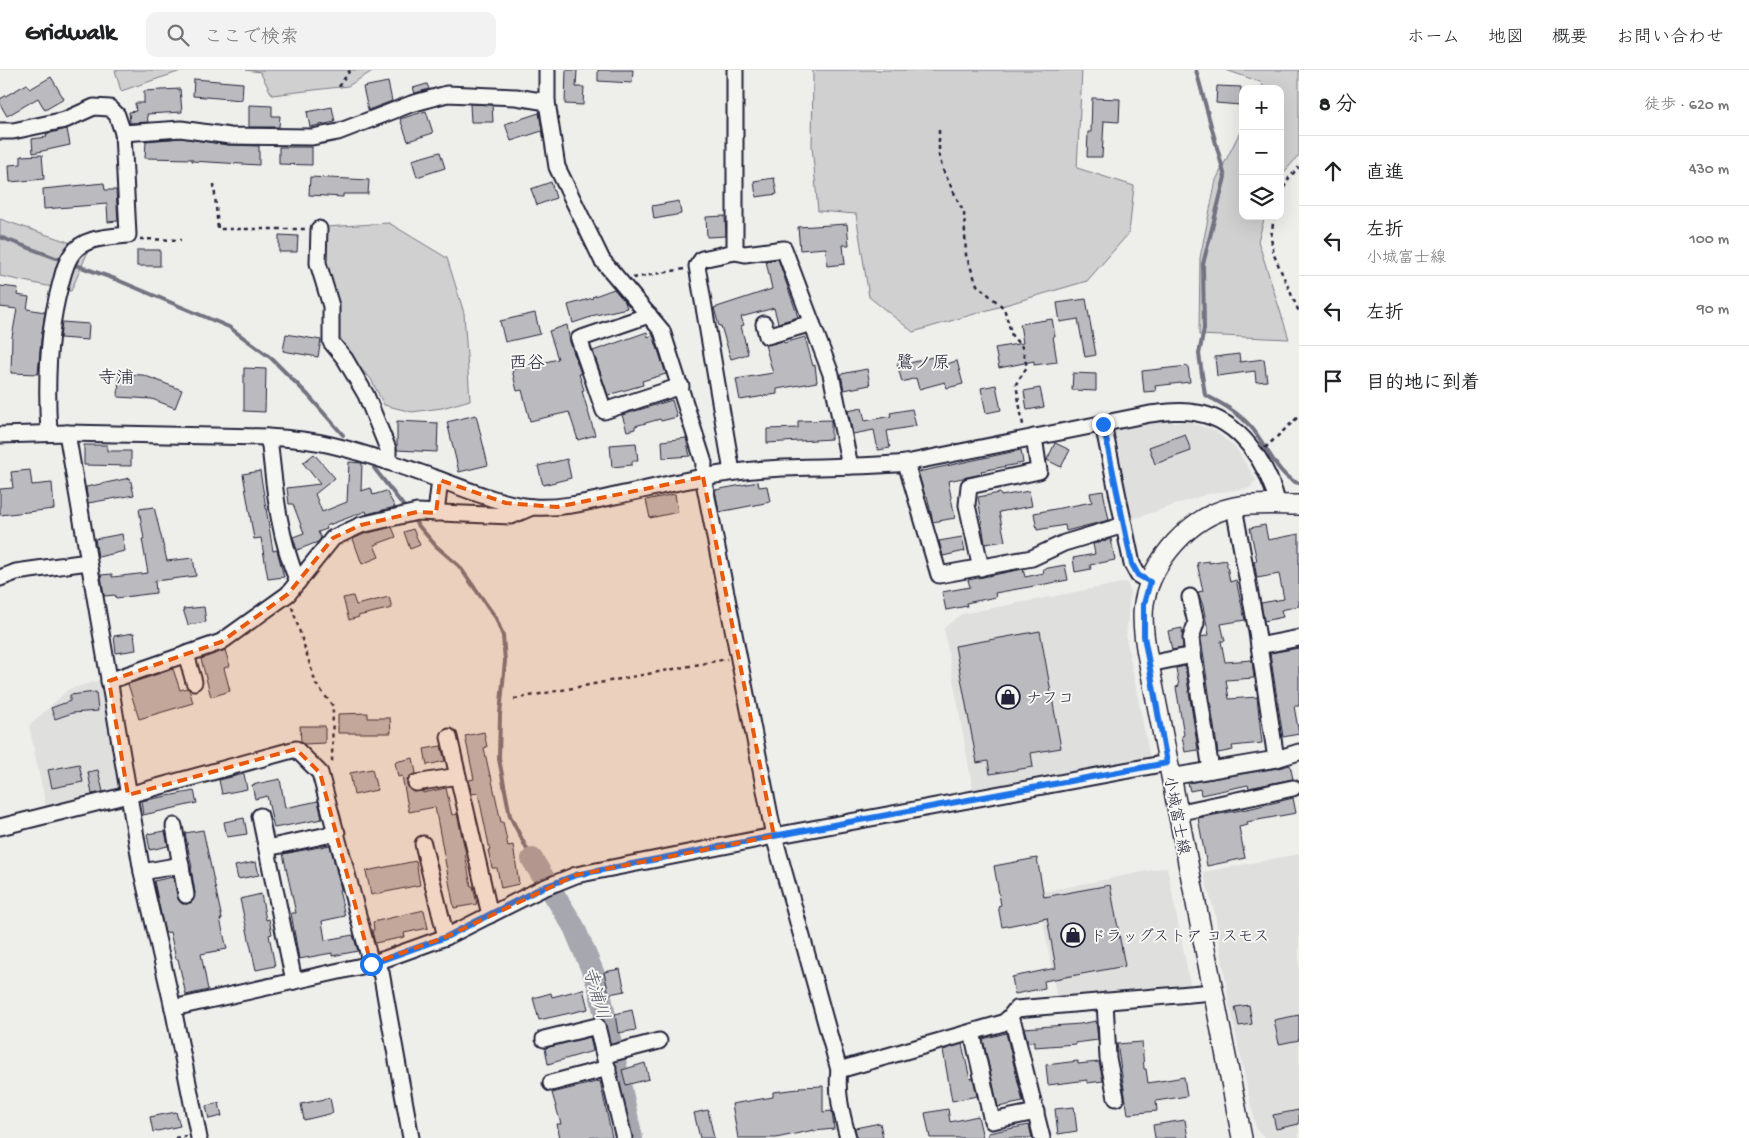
<!DOCTYPE html>
<html lang="ja">
<head>
<meta charset="utf-8">
<style>
  body { margin:0; font-family:"Gochi Hand","Klee One",sans-serif; background:#f2f2f2; color:#202124 }
  .controls { position:absolute; right:15px; top:15px; display:grid; overflow:hidden; border-radius:10px; box-shadow:0 5px 20px #0002 }
  .controls button { width:45px; height:45px; display:grid; place-items:center; padding:0; border:0; border-bottom:1px solid #e0e0e0; background:#fff; color:#202124; font:25px sans-serif }
  .stop { position:absolute; width:15px; height:15px; margin:-11px; border:4px solid #1a73e8; border-radius:50%; background:#fff }
  .stop.end { background:#1a73e8; border-color:#fff; box-shadow:0 1px 5px #0008 }
  .list { margin:0; padding:0; list-style:none }
  h2 { display:flex; justify-content:space-between; align-items:center; height:65px; margin:0; padding:0 20px; font-size:21px }
  h2 small { font-size:16px; font-weight:400; color:#757577 }
  .list li { display:grid; grid-template-columns:32px 1fr auto; gap:15px; align-items:center; box-sizing:border-box; height:70px; padding:0 20px; border-top:1px solid #e0e0e0 }
  .list b { display:block; font-size:19px; white-space:nowrap }
  .list p { margin:0; font-size:16px; white-space:nowrap; color:#757577 }
  .list em { font-size:16px; font-style:normal; color:#757577 }
  .icon { flex:none; width:28px; height:28px; fill:none; stroke:currentColor; stroke-width:2; stroke-linecap:round; stroke-linejoin:round }
  .map { position:relative; flex:none; width:1299px; height:1068px; overflow:hidden }
  header { display:flex; align-items:center; gap:30px; box-sizing:border-box; height:70px; padding:0 25px; background:#fff; border-bottom:1px solid #e0e0e0 }
  header strong { font-size:24px }
  nav { display:flex; gap:28px; margin-inline-start:auto; font-size:18px }
  .search { width:350px; height:45px; background:#f2f2f2; display:flex; align-items:center; gap:12px; box-sizing:border-box; padding:0 18px; border-radius:10px; color:#757577; font-size:19px }
  main { display:flex }
  aside { flex:1; background:#fff }
  .map>svg:first-child { display:block }
</style>
</head>
<body>
<header>
<strong>Gridwalk</strong>
<div class="search"><svg class="icon" aria-label="search" viewBox="0 0 24 24"><circle cx="10" cy="10" r="6"/><path d="M15 15l6 6"/></svg>ここで検索</div>
<nav><a>ホーム</a><a>地図</a><a>概要</a><a>お問い合わせ</a></nav>
</header>
<main>
<div class="map">
<svg width="1299" height="1068" viewBox="0 0 1299 1068">
  <rect width="100%" height="100%" fill="#eeeeeb"/>
  <filter id="ink" filterUnits="userSpaceOnUse"><feTurbulence type="fractalNoise" baseFrequency=".02" numOctaves="2"/><feDisplacementMap in="SourceGraphic" scale="10" xChannelSelector="R" yChannelSelector="G"/><feConvolveMatrix kernelMatrix="1 2 1 2 8 2 1 2 1" color-interpolation-filters="sRGB"/></filter>
  <g filter="url(#ink)">
    <g fill="#dfdfde">
      <path d="M1155 352H1188L1214 360 1236 378 1256 410 1250 418 1207 424 1130 450 1112 360Z"/>
      <path d="M1127 512 1130 521 1126 568 1150 688 973 720 944 558 962 544Z"/>
      <path d="M101 610 122 732 49 751 29 656 69 619Z"/>
      <path d="M1299 784V1068H1265L1256 1059 1229 933 1215 844 1203 802Z"/>
      <path d="M1167 797 1191 919 1057 929 1038 823Z"/>
    </g>
    <g fill="#d0d0d1" stroke="#797986">
      <path d="M115 0H184L121 21Z"/>
      <path d="M246 0H374L348 16 272 25 260 2Z"/>
      <path d="M813 0H1082L1077 98 1134 116 1129 163 1087 211 913 262 869 227 856 144 818 141 812 76Z"/>
      <path d="M1226 0H1299V85L1280 107V19H1261L1263 13Z"/>
      <path d="M1243 56V146H1265L1258 171 1289 269 1199 265 1200 188 1216 110Z"/>
      <path d="M0 149 89 179 71 221 0 206Z"/>
      <path d="M389 153 447 188 464 243 470 330 442 338 412 342 384 335 371 309 327 264V235L311 195 326 157Z"/>
    </g>
    <g fill="none" stroke-linecap="round" stroke-linejoin="round">
      <g stroke="#727281" stroke-width="4">
        <path d="M1196 0 1225 107 1203 194 1204 259 1199 284 1205 325C1223 334 1239 343 1252 358 1264 372 1280 410 1299 413"/>
        <path d="M0 167 64 191"/>
        <path d="M70 193 115 209 229 257 271 288 308 325 343 365"/>
        <path d="M374 398 406 439"/>
        <path d="M411 447 436 476 459 496 496 548 503 566 505 591 500 644 499 689 510 746 532 789"/>
      </g>
      <path stroke="#a7a7af" stroke-width="22" d="M532 789 574 857 598 914 632 1068"/>
    </g>
    <g fill="#bbbbbf" stroke="#22223b">
      <path d="M566 0H577L576 17H584L583 35 565 34Z"/>
      <path d="M598 0H633L632 13 598 11Z"/>
      <path d="M51 7 64 29 45 40 38 28 7 46 0 34V29L27 14 30 19Z"/>
      <path d="M194 9 243 13 242 30 193 26Z"/>
      <path d="M388 12 392 31 368 40 363 17Z"/>
      <path d="M427 14 429 19 415 23 413 18Z"/>
      <path d="M1217 16 1241 17 1240 35 1216 33Z"/>
      <path d="M180 19 182 42 147 44 148 52 130 53 129 42 136 41 135 33H144V21Z"/>
      <path d="M1092 28 1120 29 1119 52 1104 51 1102 87H1087L1088 62H1091Z"/>
      <path d="M470 34 492 35 493 52H471Z"/>
      <path d="M249 35 272 36V46H280L279 57H249Z"/>
      <path d="M332 37 335 52 310 57 307 42Z"/>
      <path d="M426 41 433 63 408 71 400 49Z"/>
      <path d="M539 43 542 61 511 71 505 54Z"/>
      <path d="M67 59 70 75 33 83 32 69 47 67 46 64Z"/>
      <path d="M181 68 229 75 259 76V95L192 91V89L145 88 146 71Z"/>
      <path d="M279 77H312V95L279 94Z"/>
      <path d="M440 82 445 98 417 107 412 90Z"/>
      <path d="M42 85 44 109 10 112 9 95 21 94V86Z"/>
      <path d="M310 107 369 110 368 124H343V127L309 125Z"/>
      <path d="M774 108 777 124 756 127 754 111Z"/>
      <path d="M551 112 556 128 537 135 531 119Z"/>
      <path d="M104 113 105 120H116L118 151 108 152 107 134 44 139 43 119Z"/>
      <path d="M679 131 681 144 654 149 652 136Z"/>
      <path d="M725 146 726 166 707 167 706 147Z"/>
      <path d="M847 154 849 175H843L845 194 827 196 826 178 800 180 798 157Z"/>
      <path d="M279 165 298 166 297 182H279Z"/>
      <rect x="137" y="180" width="23" height="16"/>
      <path d="M778 189 798 247 778 253 774 238 741 247 744 255 741 256 748 284 731 289 721 256H719L714 238 772 219 766 191Z"/>
      <path d="M0 216 18 218 17 225 29 227 27 239 45 242 41 270 38 304 11 303 12 267 17 239 0 237Z"/>
      <path d="M614 219 625 232 627 238 591 246V247L573 253 568 235 593 228 592 227Z"/>
      <path d="M1086 229 1096 285 1085 287 1078 249 1060 252 1057 233Z"/>
      <path d="M535 243 540 264 505 272 500 251Z"/>
      <path d="M1052 249 1055 266H1053L1057 292 1034 295V291L999 298 995 278 1023 273 1020 254Z"/>
      <path d="M62 252 89 254 88 270 60 268Z"/>
      <path d="M567 255 570 272 581 304H579L584 320 582 321 595 365 578 370 569 342 530 351 522 320 517 321 512 300 558 289 549 261Z"/>
      <path d="M647 262 648 267 653 265 666 304 642 311 643 315 608 325 593 281Z"/>
      <path d="M286 264 321 270 318 287 283 281Z"/>
      <path d="M805 267 813 296 815 295 817 312 777 319V324L740 330 736 309 773 303 765 275 783 271 784 273Z"/>
      <path d="M1239 284 1240 292 1264 289 1267 311 1256 312 1255 301 1217 306 1215 287Z"/>
      <path d="M932 287 935 297 957 291 963 314 947 318 945 312 919 319 916 308 902 312 897 294 907 291V294Z"/>
      <path d="M1188 296 1190 312 1155 316 1156 321 1144 322 1142 301Z"/>
      <path d="M244 298 266 299 265 342 244 341Z"/>
      <path d="M867 299 870 315 844 320 841 304Z"/>
      <path d="M1073 303 1096 304V321L1072 320Z"/>
      <path d="M119 304 143 305 182 320 175 338 152 329 118 327Z"/>
      <path d="M996 315 1001 340 986 343 981 318Z"/>
      <path d="M1040 318 1044 337 1027 340 1024 321Z"/>
      <path d="M672 330 677 347 661 351 660 349 635 356V359L627 361 622 345Z"/>
      <path d="M862 338 865 351 891 346 890 343 912 339 916 356 887 361 890 378 878 380 874 360 853 364 848 341Z"/>
      <path d="M476 345 488 395 459 402 447 352Z"/>
      <path d="M831 350V369L767 373V359L798 358V351Z"/>
      <path d="M397 351 438 353 437 382 397 380Z"/>
      <path d="M1185 364 1191 381 1155 394 1149 377Z"/>
      <path d="M686 368 690 386 663 388 662 371Z"/>
      <path d="M636 373 638 391H632V395L612 397 610 375Z"/>
      <path d="M1055 373 1070 380 1061 397 1047 390Z"/>
      <path d="M84 375H107V381H131V396L84 395Z"/>
      <path d="M1021 380 1023 393 981 401 982 404 948 411 955 448 933 452 927 426H925L918 402Z"/>
      <path d="M314 384 335 408 315 424 322 442 347 432 349 392 362 393 361 421 371 418 373 425 386 421 395 437 367 444 366 441 326 456 327 459 318 462 321 468 318 472 297 480 293 467 304 463 293 434H289L287 418 320 414 303 393Z"/>
      <path d="M567 389 571 408 543 415 538 396Z"/>
      <path d="M30 400 32 415 52 413 54 439 0 445V419L13 418 11 402Z"/>
      <path d="M260 401 273 481 277 480 284 507 268 509 261 468 254 469 243 404Z"/>
      <path d="M130 408 134 425 88 433 86 417Z"/>
      <path d="M758 412 759 417 767 416 770 432 719 442 715 420Z"/>
      <path d="M1029 421 1032 436 999 442 1005 471 985 474 978 427 1000 423 1001 426Z"/>
      <path d="M1103 421 1109 450 1066 461 1065 455 1037 460 1034 443 1092 432 1090 423Z"/>
      <path d="M675 424 678 442 650 448 646 430Z"/>
      <path d="M154 437 167 491 193 488 196 506 155 511 156 523 116 528 115 525 104 526 101 505 112 504V507L148 503 142 469H144L139 439Z"/>
      <path d="M1265 455 1268 470 1299 464V536L1281 540 1283 547 1264 551 1261 533 1284 529 1279 504 1257 508 1254 491H1257L1250 458Z"/>
      <path d="M392 457 396 467 374 475 379 487 362 494 353 469 364 464Z"/>
      <path d="M413 459 420 475 410 479 404 462Z"/>
      <path d="M122 464 125 481 98 487 95 469Z"/>
      <path d="M962 467 965 481 943 486 939 471Z"/>
      <path d="M1111 469 1115 490 1090 495 1091 499 1075 502 1073 488 1095 484 1093 474Z"/>
      <path d="M1226 490 1230 512 1236 510 1245 550 1221 554 1225 571H1221L1225 592 1252 590 1254 608 1226 610 1229 629 1257 627 1262 673 1232 676 1233 680 1218 683 1201 569V567L1209 565 1203 536 1198 522 1203 521 1197 493 1209 491V493Z"/>
      <path d="M1065 495 1068 510 995 523 996 527 966 533 967 536 946 540 942 522 970 517 968 510 1023 499 1025 507 1044 503 1043 499Z"/>
      <path d="M353 526 356 535 389 527 392 538 358 546 359 547 349 550 343 528Z"/>
      <path d="M204 537 206 552 188 555 183 539Z"/>
      <path d="M1182 558 1183 578 1172 580 1168 561Z"/>
      <path d="M1040 561 1061 678 1031 683 1033 697 990 704 988 691 977 693 955 576Z"/>
      <path d="M134 563 136 580 116 583 114 566Z"/>
      <path d="M1299 578V636H1294L1299 664 1283 667 1270 583Z"/>
      <path d="M225 580 230 596 224 598 230 621 211 627 201 589Z"/>
      <path d="M1185 596 1198 680 1185 682 1182 666 1184 665 1176 617 1179 616 1176 598Z"/>
      <path d="M173 599 180 620 187 618 189 619 193 633 139 649 128 614Z"/>
      <path d="M96 622 98 641 72 643 55 649 51 638 70 631V625Z"/>
      <path d="M368 643V648H390L391 663H338V644Z"/>
      <path d="M300 656H325V673L304 674 301 671Z"/>
      <path d="M484 662 487 677 484 678 490 706H491L501 752H503L508 776 513 775 519 814 501 818 497 798H492L488 780H490L478 723 472 724 469 710 474 709 465 666Z"/>
      <path d="M441 676 445 691 427 695 424 679Z"/>
      <path d="M413 688 416 703 410 706 407 709V714L409 719 413 722 423 721V723L446 718 452 745 457 744 466 784H465L471 816H473L477 834 454 838 435 737 409 742 402 706 398 707 395 692Z"/>
      <path d="M79 694 83 712 52 718 48 700Z"/>
      <path d="M1290 695 1293 709 1249 718 1248 715 1201 725 1200 719 1190 721 1188 713 1278 698Z"/>
      <path d="M372 699 377 720 354 725 350 703Z"/>
      <path d="M98 700 103 722 92 724 88 702Z"/>
      <path d="M244 704 247 719 222 724 219 710Z"/>
      <path d="M280 709 285 738 318 731 322 749 274 758 267 726 255 729 252 715Z"/>
      <path d="M194 721 197 733 143 745 141 731Z"/>
      <path d="M1293 728 1296 743 1247 752 1248 755 1239 757 1245 788 1207 796 1198 748 1252 738Z"/>
      <path d="M244 748 247 764 227 767 224 752Z"/>
      <path d="M203 760 222 849H220L227 879 201 884 208 920 186 925 178 889H176L170 862 165 863 154 811 173 807 179 831 182 834H187L192 832 195 823 191 798H192L185 763Z"/>
      <path d="M165 761 168 776 150 780 147 764Z"/>
      <path d="M330 775 341 819 339 820 345 846 322 851 325 870 353 865 358 881 332 886V883L299 889 291 843H296L283 784Z"/>
      <path d="M1037 788 1044 827 1110 815 1125 896 1044 911 1045 918 1015 924 1012 907 1056 898 1047 848 1002 857 998 836 1001 835 994 796Z"/>
      <path d="M416 791 420 815 371 825 366 801Z"/>
      <path d="M256 792 259 805 238 809 235 796Z"/>
      <path d="M261 824 266 850 269 849 272 864 269 865 275 896 256 900 240 829Z"/>
      <path d="M424 840 428 858 404 863 405 867 375 873 372 861 374 860 373 852Z"/>
      <path d="M620 899 625 921 609 924 604 902Z"/>
      <path d="M583 919 588 939 539 950 533 928 551 923 552 927Z"/>
      <path d="M1249 935 1252 954 1239 956 1235 937Z"/>
      <path d="M632 940 636 960 618 963 615 944Z"/>
      <path d="M1299 945V970L1279 974 1274 950Z"/>
      <path d="M1096 951 1098 970 1075 973 1076 974 1034 977V971L1028 972 1024 958 1080 954Z"/>
      <path d="M1006 963 1023 1032 998 1037 983 969Z"/>
      <path d="M590 967 593 981 548 994 545 978Z"/>
      <path d="M1142 972 1144 999H1146L1148 1013 1184 1007 1187 1026 1156 1031 1157 1041 1128 1044 1117 974Z"/>
      <path d="M962 974 970 1009 973 1008 977 1026 952 1031 943 980Z"/>
      <path d="M1078 991V994L1099 992 1103 1011 1087 1013V1010L1048 1015 1046 995Z"/>
      <path d="M645 993 649 1009 626 1015 622 1000Z"/>
      <path d="M600 1011 612 1067 560 1068 557 1054H561L552 1023Z"/>
      <path d="M823 1016V1042L832 1041 834 1059 814 1061V1060L776 1068H738L732 1034 773 1027V1022L799 1019V1017Z"/>
      <path d="M330 1028 333 1043 304 1050 301 1034Z"/>
      <path d="M219 1033 222 1046 209 1049 206 1036Z"/>
      <path d="M1074 1037 1077 1061 1058 1064 1055 1039Z"/>
      <path d="M948 1039 950 1052 978 1046 983 1068H930L925 1043Z"/>
      <path d="M708 1040 714 1068H700L694 1043Z"/>
      <path d="M1299 1040V1054L1276 1059 1273 1045Z"/>
      <path d="M176 1042 180 1056 153 1062 150 1047Z"/>
      <path d="M1185 1050 1188 1068H1155L1153 1055Z"/>
      <path d="M880 1053 883 1068H857L855 1058Z"/>
      <path d="M1029 1055 1032 1068H988V1063Z"/>
    </g>
    <g fill="none" stroke-linecap="round" stroke-linejoin="round">
      <g stroke="#22223b" stroke-width="19">
        <g id="minor">
          <path d="M547 32V0"/>
          <path d="M0 61H13L65 50 94 37 110 38 117 45 123 63 128 165C109 167 83 167 72 184 65 193 63 205 60 216 47 264 46 313 49 363"/>
          <path d="M123 63 181 59 230 66 312 67 338 62 411 34 447 24 516 27 547 32 557 97 602 190 662 261 704 393 703 407 774 766 839 1000"/>
          <path d="M319 159 318 193 331 236V272L345 289 366 325 388 379V392"/>
          <path d="M735 182 745 184 784 179 831 304 850 396"/>
          <path d="M649 245 579 269 604 341 681 316"/>
          <path d="M764 254 767 266 812 253"/>
          <path d="M1103 354 1132 494 1138 505 1150 512"/>
          <path d="M67 363 142 802 173 938 199 1068"/>
          <path d="M0 365 67 363 267 367C288 368 310 370 331 375 366 383 401 396 435 408 466 419 499 434 533 437 560 439 588 432 615 426 653 418 691 408 729 403 788 394 847 399 906 393L1150 344C1166 342 1182 340 1197 343 1241 350 1268 395 1278 435"/>
          <path d="M267 367 270 376C275 424 279 467 298 512"/>
          <path d="M906 393 939 505 1032 488 1064 473 1124 455"/>
          <path d="M732 402 697 196 702 189 735 182V0"/>
          <path d="M1234 437 1257 562 1276 689"/>
          <path d="M436 443 440 410"/>
          <path d="M981 498 967 435 969 416 1039 401 1034 367"/>
          <path d="M0 508 16 502 88 492"/>
          <path d="M1190 527 1196 553 1191 568 1193 585 1211 700"/>
          <path d="M1259 576 1299 568"/>
          <path d="M186 584 194 612"/>
          <path d="M1149 594 1193 585"/>
          <path d="M109 611 221 572 288 524 333 468 361 455 417 442 511 446 532 437"/>
          <path d="M449 667 490 845"/>
          <path d="M1170 707 1276 689 1299 682"/>
          <path d="M416 713 458 706"/>
          <path d="M1177 743 1293 718"/>
          <path d="M260 746 294 911"/>
          <path d="M174 756 186 825"/>
          <path d="M0 757 128 725 296 679 320 703 371 894 381 902 411 1068"/>
          <path d="M423 774 446 867"/>
          <path d="M267 778 337 763"/>
          <path d="M142 802 181 795"/>
          <path d="M1105 931 1108 988 1116 1028"/>
          <path d="M173 938 371 894 446 867 541 819 576 805 774 766 1167 693"/>
          <path d="M1009 948 1014 956 1042 1068"/>
          <path d="M972 962 992 1051 1036 1042"/>
          <path d="M544 969 597 956 624 1068"/>
          <path d="M605 985 659 971"/>
          <path d="M551 1013 608 998"/>
          <path d="M848 1068C842 1045 836 1024 839 1000L1003 953 1009 948 1016 939 1213 922"/>
        </g>
      </g>
      <g stroke="#22223b" stroke-width="22">
        <path id="major" d="M1242 1068 1149 594C1145 575 1141 553 1144 533 1152 490 1190 446 1234 437 1254 433 1278 435 1299 435"/>
      </g>
      <g stroke="#22223b" stroke-width="2.5" stroke-dasharray="4 4" stroke-linecap="butt">
        <path d="M339 17 350 0"/>
        <path d="M939 60V86L943 100 964 143 966 185 977 215 1004 238 1012 266 1022 277 1027 297 1016 314 1023 355"/>
        <path d="M214 114 218 159H306"/>
        <path d="M1280 125 1289 108 1299 97"/>
        <path d="M1274 146 1271 168 1274 185 1299 242"/>
        <path d="M140 169 181 170"/>
        <path d="M633 208 684 199"/>
        <path d="M1265 378 1299 346"/>
        <path d="M292 537 316 614 333 636 332 692 330 694"/>
        <path d="M514 629 727 589"/>
        <path d="M175 1068 186 1066"/>
      </g>
      <use href="#minor" stroke="#f6f6f2" stroke-width="15"/>
      <use href="#major" stroke="#f6f6f2" stroke-width="19"/>
    </g>
  </g>
  <g fill="none" stroke-linecap="round" stroke-linejoin="round" filter="url(#ink)">
    <path stroke="#1a73e8" stroke-width="6" d="M371 894 446 867 541 818 576 805 774 766 1167 693 1144 566V534L1150 512 1138 505 1132 494 1103 354"/>
  </g>
  <path fill="#e8590c" fill-opacity="0.2" stroke="#e8590c" stroke-width="4" stroke-dasharray="10 6" stroke-linejoin="round" d="M703 407 774 766 576 805 446 867 371 894 320 703 296 679 128 725 109 611 221 572 288 524 333 468 361 455 417 442 436 443 440 410 506 433 557 437Z"/>
  <defs>
    <g id="shop-ring" transform="scale(1.25)"><circle r="9.5" fill="#f6f6f2" stroke="#22223b" stroke-width="1.5"/><path d="M-5-2.5h2.3a2.7 3.5 0 0 1 5.4 0H5L5.5 6h-11ZM-1.5-2.5h3a1.5 2.3 0 0 0-3 0Z" fill="#22223b"/></g>
  </defs>
  <g fill-rule="evenodd">
    <use href="#shop-ring" x="1008" y="627"/>
    <use href="#shop-ring" x="1073" y="865"/>
  </g>
  <g text-anchor="middle" stroke-width="4" stroke-linejoin="round" paint-order="stroke">
    <g font-size="16" fill="#22223b" stroke="#f6f6f2" text-anchor="start">
      <text x="1026" y="633">ナフコ</text>
      <text x="1090" y="871">ドラッグストア コスモス</text>
    </g>
    <g font-size="16" fill="#22223b" stroke="#f6f6f2">
      <text transform="translate(1178 745) rotate(79)" y="6">小城富士線</text>
    </g>
    <g font-size="18" fill="#22223b" stroke="#f6f6f2">
      <text x="527" y="298">西谷</text>
      <text x="923" y="298">鷺ノ原</text>
      <text x="116" y="313">寺浦</text>
    </g>
    <g font-size="18" font-style="italic" fill="#575769" stroke="#f6f6f2">
      <text transform="translate(597 923) rotate(74)" y="6">寺浦川</text>
    </g>
  </g>
</svg>
<div class="controls">
<button>+</button>
<button>−</button>
<button><svg class="icon" aria-label="layers" viewBox="0 0 24 24"><path d="M12 4l9 5-9 5-9-5zM3 14l9 5 9-5"/></svg></button>
</div>
<div class="stop" style="left:371px;top:894px"></div>
<div class="stop end" style="left:1103px;top:354px"></div>
</div>
<aside>
<h2>8 分<small>徒歩 · 620 m</small></h2>
<ul class="list">
<li><svg class="icon" aria-label="ahead" viewBox="0 0 24 24"><path d="M12 20V5M6 11l6-6 6 6"/></svg><div><b>直進</b></div><em>430 m</em></li>
<li><svg class="icon" aria-label="left" viewBox="0 0 24 24"><path d="M17 20v-9H6M10 6l-5 5 5 5"/></svg><div><b>左折</b><p>小城富士線</p></div><em>100 m</em></li>
<li><svg class="icon" aria-label="left" viewBox="0 0 24 24"><path d="M17 20v-9H6M10 6l-5 5 5 5"/></svg><div><b>左折</b></div><em>90 m</em></li>
<li><svg class="icon" aria-label="arrive" viewBox="0 0 24 24"><path d="M6 21V4h12l-3 4 3 4H6"/></svg><div><b>目的地に到着</b></div></li>
</ul>
</aside>
</main>
</body>
</html>
